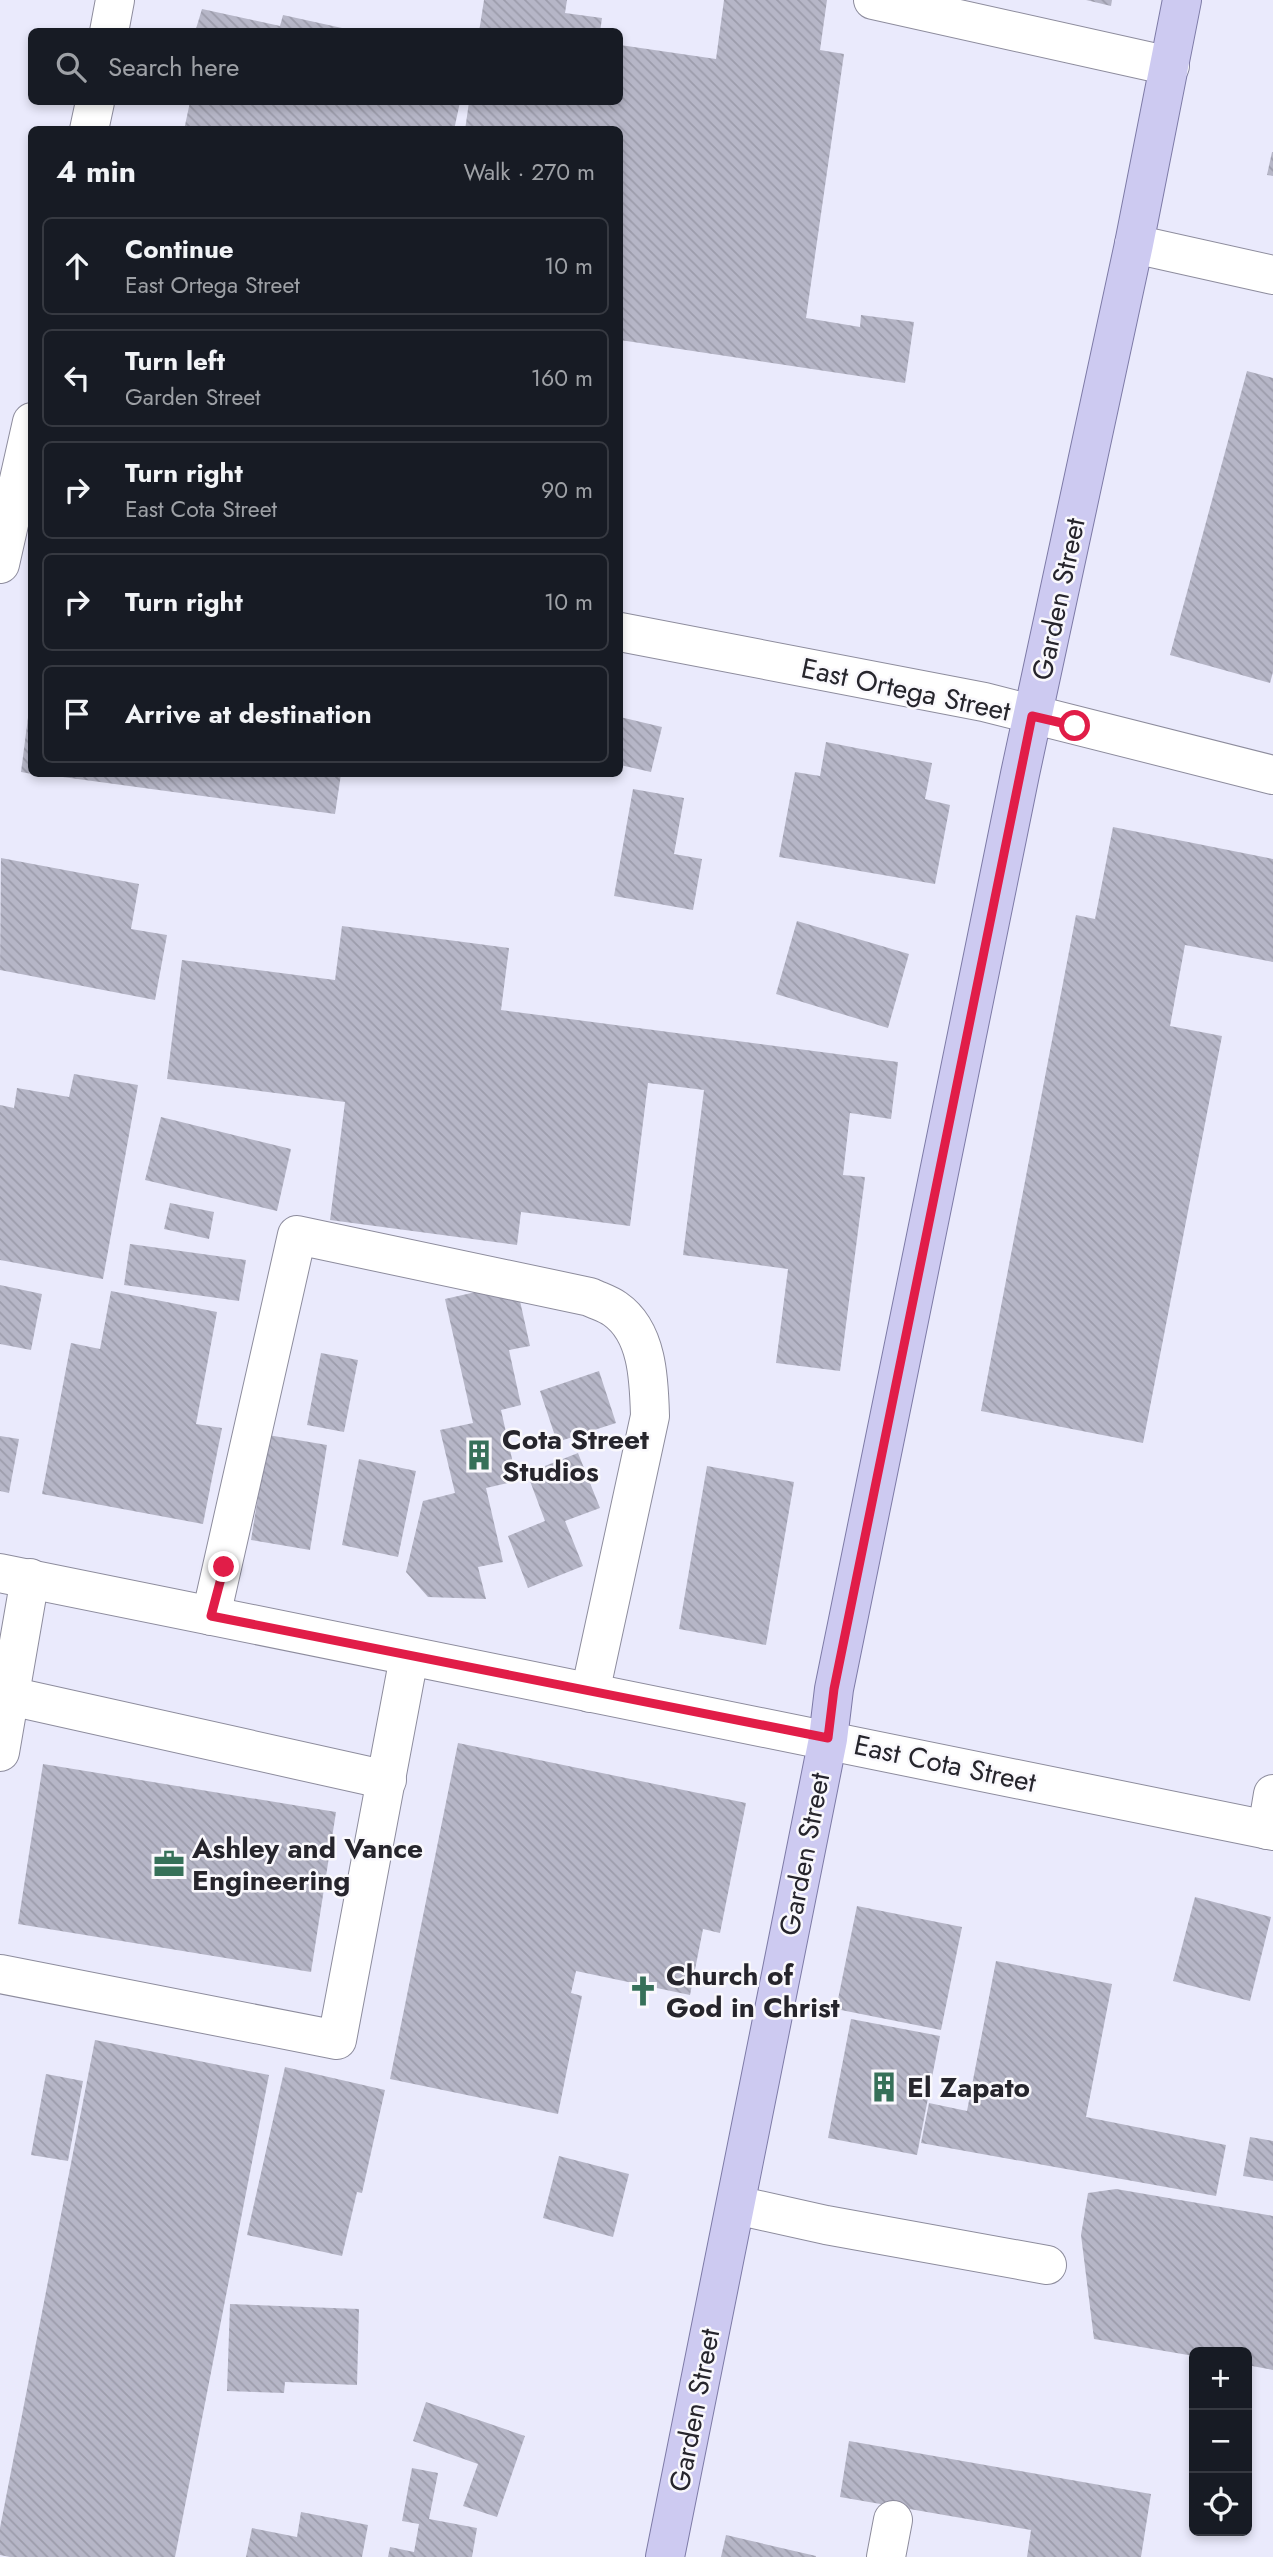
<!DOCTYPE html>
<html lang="en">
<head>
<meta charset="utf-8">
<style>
  body { margin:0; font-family:Jost,sans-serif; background:#242831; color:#f1f3f6 }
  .controls { position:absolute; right:21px; bottom:21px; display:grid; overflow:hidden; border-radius:10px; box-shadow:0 4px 10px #0003 }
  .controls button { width:63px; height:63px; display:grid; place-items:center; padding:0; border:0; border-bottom:2px solid #363941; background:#171b24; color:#f1f3f6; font:35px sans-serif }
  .stop { position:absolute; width:21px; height:21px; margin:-16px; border:5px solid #e11d48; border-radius:50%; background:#fff }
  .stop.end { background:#e11d48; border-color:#fff; box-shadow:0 2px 7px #0008 }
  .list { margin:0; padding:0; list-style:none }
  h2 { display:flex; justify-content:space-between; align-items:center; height:91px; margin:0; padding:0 28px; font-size:30px }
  h2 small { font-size:23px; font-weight:400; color:#9ea1a6 }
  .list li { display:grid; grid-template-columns:46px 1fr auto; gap:21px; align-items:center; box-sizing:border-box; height:98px; margin:0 14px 14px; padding:0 14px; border:2px solid #363941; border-radius:10px }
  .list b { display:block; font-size:26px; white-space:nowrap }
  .list p { margin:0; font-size:23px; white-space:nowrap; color:#9ea1a6 }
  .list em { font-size:23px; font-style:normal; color:#9ea1a6 }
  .icon { flex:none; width:38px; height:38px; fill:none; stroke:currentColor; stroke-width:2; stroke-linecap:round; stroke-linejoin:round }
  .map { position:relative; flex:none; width:1273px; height:2557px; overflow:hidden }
  .search { position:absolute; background:#171b24; box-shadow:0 4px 10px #0003; left:28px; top:28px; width:595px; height:77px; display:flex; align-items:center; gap:18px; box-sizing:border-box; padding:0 24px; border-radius:10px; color:#9ea1a6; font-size:26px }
  .panel { position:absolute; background:#171b24; box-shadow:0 4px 10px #0003; left:28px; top:126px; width:595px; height:651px; border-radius:10px }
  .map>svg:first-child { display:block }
</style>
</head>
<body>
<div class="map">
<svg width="1273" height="2557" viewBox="0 0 1273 2557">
  <defs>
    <pattern id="building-back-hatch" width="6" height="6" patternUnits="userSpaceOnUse" patternTransform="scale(1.75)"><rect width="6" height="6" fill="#b6b6c7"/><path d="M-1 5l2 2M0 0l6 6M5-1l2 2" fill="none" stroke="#9c9cab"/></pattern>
  </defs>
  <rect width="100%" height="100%" fill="#eaeafc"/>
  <g fill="url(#building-back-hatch)">
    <path d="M484 0H567L565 13 602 18 600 32H479Z"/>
    <path d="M724 0H827L820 50 844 54 806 318 860 327 861 315 914 322 905 383 620 340V130H465L469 102H620V45L716 59Z"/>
    <path d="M1086 0H1112L1111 6Z"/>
    <path d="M202 9 280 26 283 15 360 32H195Z"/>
    <path d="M190 102H460L454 130H184Z"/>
    <path d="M1272 152H1273V176L1267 175Z"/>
    <path d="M1247 371 1273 378V672L1270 683 1170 655Z"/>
    <path d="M29 710 32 711V774L21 772Z"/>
    <path d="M620 717 662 727 651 772 620 765Z"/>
    <path d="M826 742 932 763 925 799 950 805 935 884 779 857 795 772 820 776Z"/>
    <path d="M41 774H341L335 814Z"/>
    <path d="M633 789 684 798 674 854 702 859 693 910 614 896Z"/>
    <path d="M1113 827 1273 859V962L1185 945 1170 1026 1222 1036 1143 1443 981 1411 1076 915 1095 919Z"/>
    <path d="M1 858 139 884 131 929 167 935 155 1000 0 970Z"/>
    <path d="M797 921 909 954 888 1028 776 994Z"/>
    <path d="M342 926 509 948 501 1010 898 1062 891 1119 850 1113 843 1175 865 1177 840 1371 776 1363 788 1269 683 1255 704 1090 648 1083 630 1226 521 1212 517 1245 330 1220 345 1102 167 1079 182 960 335 980Z"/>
    <path d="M74 1074 138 1085 103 1279 0 1260V1105L14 1108 17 1088 69 1097Z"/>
    <path d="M161 1117 291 1149 277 1211 145 1180Z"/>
    <path d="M170 1203 214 1212 209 1239 164 1229Z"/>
    <path d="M130 1244 246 1260 239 1301 124 1285Z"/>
    <path d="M516 1283 530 1346 509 1350 521 1405 501 1410 517 1481 486 1488 503 1562 478 1567 486 1599 428 1597 406 1572 423 1501 455 1493 440 1430 473 1423 445 1299Z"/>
    <path d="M0 1285 42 1294 31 1350 0 1344Z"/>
    <path d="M111 1291 217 1312 196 1424 222 1428 203 1524 42 1494 71 1343 100 1349Z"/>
    <path d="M321 1353 358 1360 344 1432 307 1425Z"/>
    <path d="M599 1371 616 1423 557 1442 540 1391Z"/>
    <path d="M268 1435 327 1445 310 1550 251 1540Z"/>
    <path d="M0 1436 19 1439 9 1493 0 1491Z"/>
    <path d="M578 1453 600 1508 565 1521 583 1566 528 1588 508 1536 545 1521 527 1473Z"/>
    <path d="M359 1459 416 1471 398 1557 342 1545Z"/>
    <path d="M707 1466 794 1482 766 1645 679 1629Z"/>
    <path d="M458 1743 746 1803 720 1933 703 1929 690 1995 576 1971 571 1993 582 1996 558 2114 390 2079Z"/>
    <path d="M43 1764 336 1812 311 1972 18 1924Z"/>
    <path d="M1195 1897 1271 1917 1250 2001 1173 1981Z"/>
    <path d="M857 1906 962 1927 941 2030 836 2009Z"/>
    <path d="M996 1961 1112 1984 1086 2117 1226 2145 1216 2196 921 2143 929 2103 967 2111Z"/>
    <path d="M851 2019 940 2036 917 2155 828 2138Z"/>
    <path d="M95 2040 269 2075 175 2557H10L0 2555V2528Z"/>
    <path d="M285 2067 385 2090 362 2193 357 2192 342 2256 247 2235Z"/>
    <path d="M46 2074 83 2081 68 2161 31 2155Z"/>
    <path d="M1250 2137 1273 2141V2181L1243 2176Z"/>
    <path d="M559 2156 629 2174 613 2237 543 2218Z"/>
    <path d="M1116 2189 1273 2216V2370L1247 2365V2352H1194V2356L1094 2339 1081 2235 1088 2193Z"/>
    <path d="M230 2304 359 2309 357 2385 285 2382 284 2393 227 2391Z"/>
    <path d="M426 2402 525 2436 497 2517 463 2506 478 2464 413 2441Z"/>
    <path d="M849 2441 1151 2494 1141 2557H1027L1031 2530 840 2497Z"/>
    <path d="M412 2468 438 2473 429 2519 477 2528 472 2557H388L390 2547 414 2552 419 2524 402 2521Z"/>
    <path d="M301 2512 368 2525 362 2557H246L252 2528 297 2537Z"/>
    <path d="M726 2535 816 2556V2557H721Z"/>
  </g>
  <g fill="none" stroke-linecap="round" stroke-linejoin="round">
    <g stroke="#8d8c9d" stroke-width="40">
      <g id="minor">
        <path d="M873 0 1170 66"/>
        <path d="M109 32 115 0"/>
        <path d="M89 130 95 102"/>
        <path d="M1134 244 1273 275"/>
        <path d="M0 564 32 422"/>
        <path d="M620 632 984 702 1273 775"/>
        <path d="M0 1573 1273 1831"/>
        <path d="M211 1616 297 1235 590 1297C598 1301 608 1304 615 1309 648 1332 649 1380 650 1416L590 1693"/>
        <path d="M10 1696 387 1780"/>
        <path d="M0 1752 30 1578"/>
        <path d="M1267 1830 1273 1794"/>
        <path d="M0 1974 337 2040 409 1657"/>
        <path d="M736 2205 826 2225 1047 2265"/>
        <path d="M886 2557 893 2520"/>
      </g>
    </g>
    <g stroke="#7d7aa6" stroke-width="40">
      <path id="major" d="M665 2557 828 1739 834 1689 1020 774 1134 244 1182 0"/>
    </g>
    <use href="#minor" stroke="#fff" stroke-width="38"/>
    <use href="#major" stroke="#cdcaf1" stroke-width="38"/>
  </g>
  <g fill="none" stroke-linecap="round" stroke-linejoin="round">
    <path stroke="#e11d48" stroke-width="9" d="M224 1567 211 1616 828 1738 834 1689 1032 716 1075 726"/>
  </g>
  <defs>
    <g id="building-bare" transform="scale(2.415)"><path d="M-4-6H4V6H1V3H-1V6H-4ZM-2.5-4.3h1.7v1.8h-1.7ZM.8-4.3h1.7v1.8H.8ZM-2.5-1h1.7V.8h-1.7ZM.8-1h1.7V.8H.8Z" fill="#367059" stroke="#f9f8fc" stroke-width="2.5" paint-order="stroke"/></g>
    <g id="office-bare" transform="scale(2.415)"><path d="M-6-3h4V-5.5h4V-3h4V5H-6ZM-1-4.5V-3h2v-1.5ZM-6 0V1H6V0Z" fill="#367059" stroke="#f9f8fc" stroke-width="2.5" paint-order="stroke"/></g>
    <g id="church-bare" transform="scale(2.415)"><path d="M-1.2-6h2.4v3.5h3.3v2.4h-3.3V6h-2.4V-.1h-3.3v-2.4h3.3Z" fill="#367059" stroke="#f9f8fc" stroke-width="2.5" paint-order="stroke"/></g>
  </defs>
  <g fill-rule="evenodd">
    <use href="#building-bare" x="479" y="1455"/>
    <use href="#office-bare" x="169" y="1864"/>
    <use href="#church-bare" x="643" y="1991"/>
    <use href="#building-bare" x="884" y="2087"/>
  </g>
  <g text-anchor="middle" stroke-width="5" stroke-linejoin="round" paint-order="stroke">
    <g font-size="28" fill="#26252c" stroke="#f9f8fc">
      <text transform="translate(1058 599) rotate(-78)" y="10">Garden Street</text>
      <text transform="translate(906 689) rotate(12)" y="10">East Ortega Street</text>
      <text transform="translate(945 1763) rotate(12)" y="10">East Cota Street</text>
      <text transform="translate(804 1854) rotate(-79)" y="10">Garden Street</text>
      <text transform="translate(694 2410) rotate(-79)" y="10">Garden Street</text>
    </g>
    <g font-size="28" font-weight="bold" fill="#26252c" stroke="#f9f8fc" text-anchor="start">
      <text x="502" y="1449">Cota Street<tspan x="502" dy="32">Studios</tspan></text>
      <text x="192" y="1858">Ashley and Vance<tspan x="192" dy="32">Engineering</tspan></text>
      <text x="666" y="1985">Church of<tspan x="666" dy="32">God in Christ</tspan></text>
      <text x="907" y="2097">El Zapato</text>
    </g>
  </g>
</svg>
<div class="controls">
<button>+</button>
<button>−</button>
<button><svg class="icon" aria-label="locate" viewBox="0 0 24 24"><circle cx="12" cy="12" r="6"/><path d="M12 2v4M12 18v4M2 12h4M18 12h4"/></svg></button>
</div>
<div class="stop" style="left:1075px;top:726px"></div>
<div class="stop end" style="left:224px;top:1567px"></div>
<div class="search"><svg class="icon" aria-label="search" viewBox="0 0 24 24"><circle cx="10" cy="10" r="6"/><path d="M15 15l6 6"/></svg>Search here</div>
<section class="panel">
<h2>4 min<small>Walk · 270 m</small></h2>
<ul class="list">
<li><svg class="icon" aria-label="ahead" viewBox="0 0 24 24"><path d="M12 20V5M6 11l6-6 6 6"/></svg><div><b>Continue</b><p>East Ortega Street</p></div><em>10 m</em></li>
<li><svg class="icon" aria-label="left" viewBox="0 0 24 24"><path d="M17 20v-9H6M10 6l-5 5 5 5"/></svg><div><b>Turn left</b><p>Garden Street</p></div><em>160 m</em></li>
<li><svg class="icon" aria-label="right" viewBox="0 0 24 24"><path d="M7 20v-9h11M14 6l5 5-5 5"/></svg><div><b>Turn right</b><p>East Cota Street</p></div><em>90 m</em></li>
<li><svg class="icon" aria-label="right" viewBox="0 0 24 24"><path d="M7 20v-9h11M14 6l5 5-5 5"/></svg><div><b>Turn right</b></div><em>10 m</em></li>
<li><svg class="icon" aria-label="arrive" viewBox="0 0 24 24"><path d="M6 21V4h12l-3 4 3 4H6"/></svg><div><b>Arrive at destination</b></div></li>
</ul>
</section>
</div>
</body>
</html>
